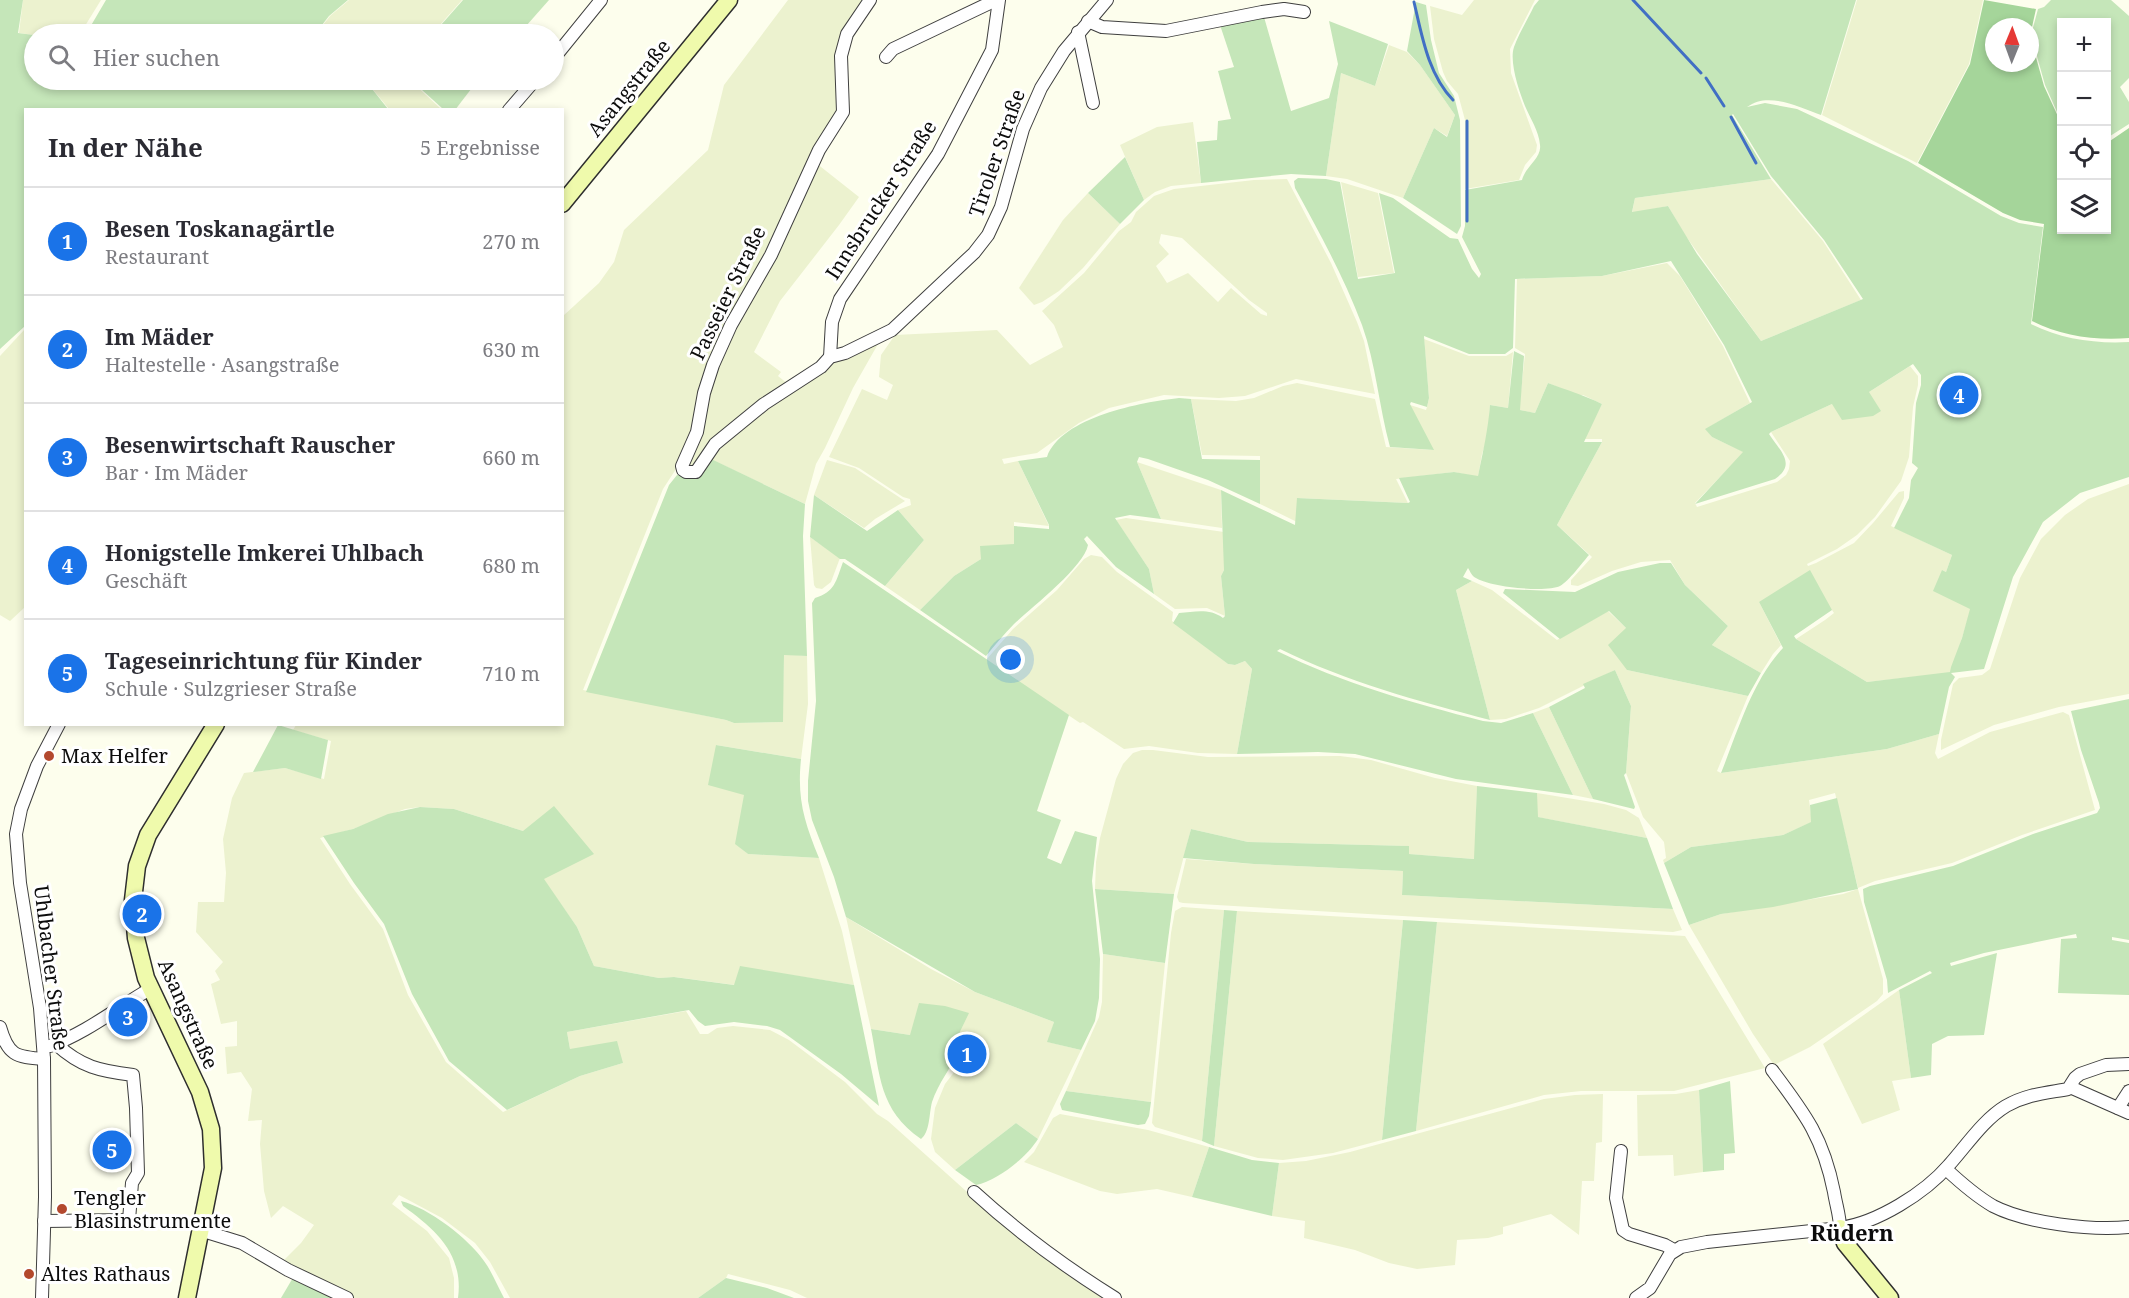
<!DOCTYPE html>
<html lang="de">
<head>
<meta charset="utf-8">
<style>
  body { margin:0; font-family:"Noto Serif",serif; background:#f7f7f7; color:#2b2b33 }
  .controls { position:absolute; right:18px; top:18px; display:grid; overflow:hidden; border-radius:0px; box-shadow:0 3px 9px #0003 }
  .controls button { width:54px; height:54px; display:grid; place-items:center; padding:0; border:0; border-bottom:2px solid #e1e1e2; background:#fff; color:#2b2b33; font:30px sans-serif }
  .compass { position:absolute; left:1985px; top:18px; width:54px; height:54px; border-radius:50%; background:#fff; box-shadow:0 3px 9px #0003; rotate:1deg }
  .you { position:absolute; left:1011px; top:660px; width:21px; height:21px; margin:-15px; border:4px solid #fff; border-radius:50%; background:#1a73e8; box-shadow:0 0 0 9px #1a73e833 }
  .badge { display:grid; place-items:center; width:39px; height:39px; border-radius:50%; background:#1a73e8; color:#fff; font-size:20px; font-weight:700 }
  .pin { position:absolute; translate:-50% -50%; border:3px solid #fff; box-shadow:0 2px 6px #0006 }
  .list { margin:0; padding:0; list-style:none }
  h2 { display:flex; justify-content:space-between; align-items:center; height:78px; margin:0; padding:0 24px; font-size:26px }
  h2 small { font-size:20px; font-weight:400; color:#7c7c81 }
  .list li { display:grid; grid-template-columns:39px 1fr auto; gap:18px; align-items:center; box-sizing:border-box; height:108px; padding:0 24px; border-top:2px solid #e1e1e2 }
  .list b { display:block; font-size:22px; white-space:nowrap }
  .list p { margin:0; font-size:20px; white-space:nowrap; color:#7c7c81 }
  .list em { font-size:20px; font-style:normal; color:#7c7c81 }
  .icon { flex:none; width:33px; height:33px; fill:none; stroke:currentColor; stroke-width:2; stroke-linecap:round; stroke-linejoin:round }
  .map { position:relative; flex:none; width:2129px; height:1298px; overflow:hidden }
  .search { position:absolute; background:#fff; box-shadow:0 3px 9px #0003; left:24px; top:24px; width:540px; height:66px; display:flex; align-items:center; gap:15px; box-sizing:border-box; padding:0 21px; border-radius:33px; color:#7c7c81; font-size:22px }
  .panel { position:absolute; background:#fff; box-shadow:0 3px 9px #0003; left:24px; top:108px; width:540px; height:618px; border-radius:0px }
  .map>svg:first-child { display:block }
</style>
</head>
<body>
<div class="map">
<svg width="2129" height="1298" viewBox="0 0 2129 1298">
  <rect width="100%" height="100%" fill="#fdfeed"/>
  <g fill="#ecf2cf" fill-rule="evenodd">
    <path d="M23 0H101L80 34 34 35 19 33Z"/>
    <path d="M349 0H462L432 34H316L330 16Z"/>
    <path d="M788 0H865L843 32 839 111 816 163 859 197 839 225 780 301 754 352 781 372 778 376 788 384 832 363 878 344 853 388 825 448 816 464 805 504 704 456 696 467 678 466 663 489 583 690 726 720 734 723 782 722 784 654 807 656 808 704 801 759 716 745 745 794 736 844 748 854 819 858 842 931 854 985 740 967 735 985 675 977 659 978 594 966 577 927 543 879 523 831 454 809 420 807 405 809 353 829 320 838 350 884 383 929 408 995 446 1062 503 1112 580 1076 623 1063 570 1049 567 1032 686 1011 700 1034H708L717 1028 733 1026 770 1030 789 1040 845 1082 877 1114 888 1121 995 1217 1106 1298H807L790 1290 728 1274 726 1278 698 1298H510L490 1262 475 1243 442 1218 399 1195 392 1204 427 1231 449 1258 454 1278V1298H353L283 1261 301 1243 314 1225 283 1206 271 1218 264 1191 260 1144 262 1120 248 1121 252 1089 241 1072 227 1074 225 1047 237 1046V1021L221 1024 211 984 220 980 215 971 223 962 196 932 198 902H224L226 873 223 839 232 798 244 773 285 768 324 779 331 741 293 730 296 725 562 724 563 316 599 283 614 262 624 230 708 150 724 85Z"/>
    <path d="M1474 0H1535L1510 49 1511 73 1537 145 1536 152 1525 165 1519 180 1465 189V120L1458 94 1447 81 1443 72 1434 39 1430 6 1462 15Z"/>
    <path d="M1857 0H1983L1969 64 1917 163 1822 115Z"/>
    <path d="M1389 45 1407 52 1420 65 1455 115 1447 136 1434 128 1403 198 1347 179 1326 176 1341 73 1375 86Z"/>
    <path d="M365 80H410L441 109H389Z"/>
    <path d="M1193 122 1201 183 1171 186 1155 192 1144 200 1120 145 1157 127Z"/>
    <path d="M1287 179 1331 263 1357 322 1364 341 1375 394 1296 379 1245 396 1219 398 1164 395 1109 408 1079 423 1037 453 1002 459 1004 464 1018 461 1049 526 1014 522V544L981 559 954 576 920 610 885 586 924 540 898 510 911 505 910 499 903 497 859 468 829 457 862 389 887 400 893 385 879 377 881 355 895 335 997 330 1030 365 1063 347 1054 325 1042 311 1084 273 1119 231 1131 222 1136 212 1154 196 1174 189 1254 180ZM1161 234 1182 238 1249 300 1267 313V316L1261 314 1231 288 1218 302 1188 273 1167 283 1156 266 1169 254 1159 243Z"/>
    <path d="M1771 179 1823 241 1861 300 1761 341 1685 235 1668 206 1632 213 1635 198Z"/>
    <path d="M1341 182 1378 193 1394 273 1358 277Z"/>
    <path d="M1088 193 1120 224 1083 268 1059 291 1042 302 1034 305 1019 288 1063 220Z"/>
    <path d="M1667 263 1680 276 1723 346 1750 403 1706 429 1712 437 1744 452 1695 503 1697 507 1777 482 1786 475 1789 469 1790 461 1771 432 1832 404 1869 392 1910 366 1918 376V385L1913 407 1909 457 1901 481 1875 517 1857 535 1837 549 1807 564 1808 566 1816 563 1854 543 1873 523 1899 492 1904 491V498L1891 526 1952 555 1946 572 1942 570 1971 609 1951 673 1867 682 1796 639 1825 620 1834 613 1832 610 1759 602 1781 645 1773 654 1761 673 1712 645 1728 626 1685 585 1670 560 1641 562 1612 571 1578 586 1571 585V580L1592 557 1557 525 1602 442V439H1584L1602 404 1583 395H1577L1548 383 1535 413 1519 410 1525 354 1515 348 1517 279 1602 276Z"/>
    <path d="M25 329V607L10 621 0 615V356Z"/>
    <path d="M1424 339 1469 356H1506L1513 352 1508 408 1490 405 1488 436 1482 454 1478 477 1454 472 1396 479 1408 503 1298 498 1297 522 1260 504V456L1202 455 1191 399 1236 401 1254 398 1283 386 1297 383 1375 399 1386 447 1433 450 1410 405 1426 410 1427 407 1429 398Z"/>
    <path d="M827 460 855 468 905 501 875 519 864 528 814 495Z"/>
    <path d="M1137 462 1221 490 1222 528 1161 519Z"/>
    <path d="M2129 484V694L2059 707 1994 725 1941 750V740L1953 684 1959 678 1982 675 1990 669 2020 578 2041 539 2065 515 2088 499Z"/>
    <path d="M1126 518 1224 532V570L1221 576 1225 616 1207 608 1175 609 1154 594 1149 569 1116 520Z"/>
    <path d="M810 537 840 558 831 582 822 589 816 588 814 585Z"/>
    <path d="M1091 555 1102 557 1117 572 1173 612 1172 621 1228 664 1235 665 1245 661 1252 669 1237 754 1198 753 1149 746 1124 749 1083 722 1080 723 986 660 1013 629 1057 590 1084 559Z"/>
    <path d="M1472 581 1492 590 1557 640 1608 611 1626 628 1627 670 1748 696 1717 771 1721 773 1887 749 1939 734 1935 753 1938 759 1990 732 2063 712 2069 715 2095 810 2022 835 1952 863 1875 881 1858 888 1835 793 1809 800 1812 822 1783 835 1691 847 1664 863 1663 860 1666 858 1664 842 1643 817 1626 773 1631 706 1615 670 1539 708 1506 719 1490 720 1456 590Z"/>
    <path d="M1549 707 1593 799 1573 795 1533 713Z"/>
    <path d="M1153 750 1208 757 1340 756 1371 760 1435 778 1477 786 1475 859 1408 854V846L1248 842 1191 829 1174 894 1095 889 1096 862 1100 838 1116 779 1123 764 1133 753 1142 750Z"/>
    <path d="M1537 793 1604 804 1626 810 1639 818 1647 838 1537 817Z"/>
    <path d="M1186 859 1254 864 1403 871 1402 895 1673 909 1682 930 1673 932 1640 930 1183 903 1179 902 1177 897Z"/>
    <path d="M1858 889 1883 979V994L1877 1001 1810 1047 1774 1065 1753 1034 1689 925 1721 914 1843 894Z"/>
    <path d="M1182 907 1224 910 1202 1141 1155 1127 1152 1123 1171 933 1175 911Z"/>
    <path d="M1237 911 1403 920 1382 1140 1333 1153 1283 1160 1258 1158 1214 1146Z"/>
    <path d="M846 917 931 969 975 992 1054 1022 1048 1042 1081 1050 1038 1139 1016 1123 955 1170 935 1152 931 1139 935 1108 945 1084 955 1071 950 1068 960 1050 910 1035 871 1029Z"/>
    <path d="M1437 922 1685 936 1765 1068 1674 1091H1581L1544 1095 1416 1131Z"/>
    <path d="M1103 954 1165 963 1151 1102 1066 1091 1099 1017 1102 1002Z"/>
    <path d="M1899 990 1911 1078 1892 1081 1900 1110 1862 1124 1823 1044Z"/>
    <path d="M1699 1090 1703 1172 1674 1176 1673 1155 1638 1156 1637 1095 1676 1094Z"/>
    <path d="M1603 1094 1602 1142 1596 1143 1594 1181H1582L1579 1235 1551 1214 1503 1227V1234L1488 1238 1457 1240 1455 1265 1417 1269 1389 1263 1355 1250 1304 1238 1305 1221 1272 1216 1279 1163 1306 1161 1350 1152 1544 1099 1575 1095Z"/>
    <path d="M1060 1114 1148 1130 1209 1147 1192 1197 1157 1189 1117 1194 1100 1191 1024 1162 1034 1152 1053 1118Z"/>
  </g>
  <g fill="#c5e6b9" fill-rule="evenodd">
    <path d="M0 0H23L18 33 34 35V80H365L388 109 26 110 25 326 0 349Z"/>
    <path d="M106 0H348L329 16 315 34H86Z"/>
    <path d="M463 0H549L519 34H433Z"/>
    <path d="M1539 0H1856L1821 115C1799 107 1768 91 1747 107L1765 103 1797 109 1908 161 2001 216 2019 223 2043 227 2031 324C2060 339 2096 344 2129 342V477L2080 493 2043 522 2013 577 1984 669 1951 673 1955 677 1949 687 1939 734 1887 749 1721 773C1738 731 1752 681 1783 648L1759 602 1810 570 1832 610 1794 636 1796 639 1867 682 1950 672 1951 667 1962 638 1970 609 1933 591 1942 570 1946 572 1952 555 1894 528 1909 498 1911 480 1918 468 1912 463 1916 403 1921 385V375L1913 364 1869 392 1881 411 1873 416 1842 420 1832 404 1771 432 1769 434C1780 451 1797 464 1775 479L1695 504 1743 452 1712 437 1705 429 1752 402 1724 345 1671 261 1602 276 1515 279 1513 348 1505 354H1469L1424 336 1429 398 1427 407 1411 402 1410 404 1434 450 1390 447C1379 407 1376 364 1362 325 1344 277 1319 232 1295 188L1294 181 1298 178 1326 179 1340 182 1358 279 1395 273 1379 193 1393 198 1450 238 1458 239 1472 269 1479 278 1481 274 1462 237 1465 226V190L1522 180C1525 167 1542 158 1540 145 1539 131 1530 118 1525 106 1519 91 1509 62 1514 47 1519 33 1528 19 1534 6ZM1733 114 1771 176 1824 240 1863 299 1761 341 1697 254 1668 206 1632 212 1635 198 1771 179 1732 115Z"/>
    <path d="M2051 0H2111L2129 16V78L2120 87 2129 102V124L2107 138 2106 22H2062L2061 121 2045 85 2031 35 2038 9 2044 7Z"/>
    <path d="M1416 2 1426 5 1431 40 1439 73 1454 96 1460 120 1461 226 1457 234 1403 198 1434 128 1447 137 1455 115 1420 65 1407 51Z"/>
    <path d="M1264 17 1291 111 1329 98 1338 64 1329 21 1388 44 1375 86 1341 73 1326 176 1291 174 1201 183 1197 142 1217 140 1218 121 1231 119 1218 71 1234 67 1220 25Z"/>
    <path d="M411 80H478L455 110 443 109Z"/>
    <path d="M1125 157 1144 200 1120 224 1088 193Z"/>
    <path d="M1514 351 1524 356 1520 410 1535 413 1548 383C1566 390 1584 395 1602 404L1584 442H1602L1557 525 1589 555C1582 563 1569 581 1560 586 1546 593 1485 587 1473 576 1471 574 1470 571 1468 568L1463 577 1472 581 1456 590 1490 720C1418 701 1347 682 1280 649L1277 651C1342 683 1413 703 1483 721L1501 723 1533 713 1573 795 1456 779 1355 754 1318 752 1237 754 1252 669 1245 661 1235 665 1228 664 1173 623 1179 613C1195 612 1209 608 1223 618L1225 616 1221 576 1224 570 1221 490 1295 525 1297 498 1408 503 1410 502 1399 478 1454 472 1478 476C1483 452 1488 430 1490 405L1508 408Z"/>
    <path d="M1179 398 1191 399 1202 459 1260 460V504L1208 480 1148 459 1139 457 1137 462 1161 519 1130 515 1115 518 1149 569 1154 594 1116 567 1087 536 1084 539 1088 545C1084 567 1031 608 1014 624 1004 634 995 645 986 656L920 610 954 576 981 559 980 546 1014 544V526L1049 529V525L1018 461 1047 457C1061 417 1142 402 1179 398Z"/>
    <path d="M707 457 805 504 803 536 807 656 784 655 783 722 734 723 726 720 586 692 669 485 677 475H682Z"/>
    <path d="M814 495 867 531 898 510 924 540 885 586 845 559H840L810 537Z"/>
    <path d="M843 562 1069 715 1037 811 1061 820 1047 858 1061 864 1075 831 1097 837 1092 881 1100 959 1099 998 1095 1021 1081 1050 1047 1042 1054 1022 975 992 846 917 834 877 812 820 808 801V781L816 701 812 603 815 598C835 592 836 581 843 562Z"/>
    <path d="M1660 563H1671L1685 585 1728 626 1712 645 1761 673 1748 696 1627 670 1608 645 1626 628 1609 611 1560 639 1503 593 1505 589 1575 592 1618 572Z"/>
    <path d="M1615 670 1631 706 1626 773 1624 775 1635 807 1634 809 1593 799 1549 707 1585 688 1583 684Z"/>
    <path d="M2129 699V940L2112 937V940L2129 943V995L2058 993 2061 939 2077 938 2076 934 1984 953 1950 963 1951 966 1997 953 1984 1035 1948 1036 1932 1044 1931 1075 1911 1078 1899 990 1932 973 1930 971 1888 993 1887 980 1864 902 1863 889 1870 886 1953 866 2033 834 2097 813 2100 808 2099 803 2081 750 2071 711Z"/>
    <path d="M278 725 328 740 321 779 285 768 253 772Z"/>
    <path d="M716 745 801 759C797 799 804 821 819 858L748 854 735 844 744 795 708 785Z"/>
    <path d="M1477 786 1537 793 1538 817 1647 838 1673 909 1402 895 1403 871 1254 864 1183 858 1191 829 1248 842 1409 846V854L1474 859Z"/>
    <path d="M1837 798 1858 889 1773 907 1721 914 1689 925 1664 863 1691 847 1783 835 1811 822 1810 805Z"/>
    <path d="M554 806 594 854 544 879 577 927 594 966 659 978 674 977 734 985 740 966 854 985 879 1106 841 1074 780 1030 767 1026 734 1022 705 1026 698 1021 689 1010 567 1032 570 1049 617 1041 623 1063 580 1076 507 1110 449 1061 412 994 384 924 354 883 323 836 353 829 388 814 420 807 454 809 523 831Z"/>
    <path d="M1095 889 1174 894 1165 963 1103 954Z"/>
    <path d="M1224 910 1237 911 1214 1146 1202 1141Z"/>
    <path d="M1403 920 1437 922 1416 1131 1382 1140Z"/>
    <path d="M919 1003 945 1006 969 1013 953 1046 960 1050C951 1067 938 1084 932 1102 929 1114 930 1132 921 1139 879 1110 880 1075 871 1029L910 1035Z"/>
    <path d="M1730 1081 1735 1153 1724 1154V1170L1703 1172 1699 1090Z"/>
    <path d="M1066 1091 1151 1102 1149 1116 1145 1124 1138 1125 1062 1110 1060 1104Z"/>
    <path d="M1016 1123 1038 1139C1026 1158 998 1180 976 1185L955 1170Z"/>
    <path d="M1209 1147 1252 1160 1279 1163 1272 1216 1192 1197Z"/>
    <path d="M401 1201C429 1208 468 1238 484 1261 492 1272 497 1285 504 1298H458C464 1254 435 1229 403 1206Z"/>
    <path d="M294 1276 341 1298H281Z"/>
    <path d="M726 1278 767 1288 794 1298H698Z"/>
  </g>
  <path fill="#a5d59a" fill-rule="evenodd" d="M1984 0 2036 9 2030 36 2044 86 2061 123 2062 230H2106L2107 143 2129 128V338C2097 341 2061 336 2032 321L2044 224 2020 220 2003 213 1918 163 1970 64ZM1994 27H2030V63H1994Z"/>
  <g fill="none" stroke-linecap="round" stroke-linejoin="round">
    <g stroke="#416fc4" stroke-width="3">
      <path d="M1633 0 1701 73"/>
      <path d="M1414 2C1422 36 1428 74 1453 100"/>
      <path d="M1706 78 1724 106"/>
      <path d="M1731 117 1756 163"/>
      <path d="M1467 221V121"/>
    </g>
    <g stroke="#3f3f3f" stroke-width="14">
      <g id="street">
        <path d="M870 0 847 34 841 56 843 112 819 150 771 255 731 325 713 365 704 393 697 432 682 466 683 470 686 472H696L715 444 764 404 821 367 830 357 845 353 892 330 974 253 988 235 1001 207 1023 129 1041 88 1064 51 1107 0"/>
        <path d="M1088 21 1102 27 1166 31 1262 12 1284 9 1304 12"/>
        <path d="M1078 32 1093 103"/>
        <path d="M886 57 893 49 996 0"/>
        <path d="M554 58 601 0"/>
        <path d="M509 110 535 80"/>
        <path d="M830 357 832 322 840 299 938 154 992 50 999 0"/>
        <path d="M0 1027C8 1055 15 1057 44 1059"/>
        <path d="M50 1046C86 1033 117 1008 150 989"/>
        <path d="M1772 1070C1805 1114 1823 1137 1834 1192 1836 1205 1840 1216 1840 1228"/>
        <path d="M2070 1087 2129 1113"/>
        <path d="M2118 1108 2129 1091"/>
        <path d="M1621 1151 1616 1198 1623 1230 1629 1234 1665 1245 1674 1250"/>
        <path d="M1946 1169C1961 1183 1976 1196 1993 1206 2026 1223 2092 1231 2129 1227"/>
        <path d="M974 1192C1018 1232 1065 1267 1115 1298"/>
        <path d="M44 1221 129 1220 132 1183 138 1173 136 1108 133 1075C100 1071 81 1067 56 1044"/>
        <path d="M200 1230 242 1243 288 1270 347 1298"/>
        <path d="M42 1298 45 1197 44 1059 40 1008 20 883 16 834 21 809 37 766 59 724"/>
        <path d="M1636 1298 1650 1288 1670 1254 1681 1247 1707 1242 1840 1228C1877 1223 1925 1193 1949 1165 1967 1145 1983 1120 2006 1106 2027 1094 2046 1093 2068 1089L2075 1078 2080 1074 2106 1065 2129 1064"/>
      </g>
    </g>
    <g stroke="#2e2e2e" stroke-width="19">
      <g id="secondary">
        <path d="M562 204 729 0"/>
        <path d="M1840 1228 1845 1243 1890 1298"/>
        <path d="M187 1298 213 1168 211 1129 200 1092 146 978 136 938 133 900 137 866 148 835 216 724"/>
      </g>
    </g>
    <use href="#street" stroke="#fff" stroke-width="12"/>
    <use href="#secondary" stroke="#effaac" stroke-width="16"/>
  </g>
  <g fill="#b3492e" stroke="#fff" stroke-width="2">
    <circle cx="49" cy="756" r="6"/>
    <circle cx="62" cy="1209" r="6"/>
    <circle cx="29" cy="1274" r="6"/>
  </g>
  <g text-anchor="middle" stroke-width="6" stroke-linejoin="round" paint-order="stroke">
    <g font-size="20" fill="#0c0c0c" stroke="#fff">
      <text transform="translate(629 88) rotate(-51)" y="7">Asangstraße</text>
      <text transform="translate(997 153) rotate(-71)" y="7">Tiroler Straße</text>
      <text transform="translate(881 200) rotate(-57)" y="7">Innsbrucker Straße</text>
      <text transform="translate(728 293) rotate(-64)" y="7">Passeier Straße</text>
      <text transform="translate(51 968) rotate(83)" y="7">Uhlbacher Straße</text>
      <text transform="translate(188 1014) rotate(66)" y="7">Asangstraße</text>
    </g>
    <g font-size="20" fill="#0c0c0c" stroke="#fff" text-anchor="start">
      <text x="61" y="763">Max Helfer</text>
      <text x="74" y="1205">Tengler<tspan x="74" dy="23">Blasinstrumente</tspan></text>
      <text x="41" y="1281">Altes Rathaus</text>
    </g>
    <g font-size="22" font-weight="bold" fill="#0c0c0c" stroke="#fff">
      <text x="1852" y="1241">Rüdern</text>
    </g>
  </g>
</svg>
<div class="controls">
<button>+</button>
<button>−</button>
<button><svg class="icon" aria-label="locate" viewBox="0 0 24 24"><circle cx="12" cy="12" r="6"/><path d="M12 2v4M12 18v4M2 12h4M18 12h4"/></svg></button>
<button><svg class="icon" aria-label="layers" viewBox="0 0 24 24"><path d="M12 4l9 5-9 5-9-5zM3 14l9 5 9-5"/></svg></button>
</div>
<svg class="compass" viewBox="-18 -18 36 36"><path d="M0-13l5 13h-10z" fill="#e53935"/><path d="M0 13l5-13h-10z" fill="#7c7c81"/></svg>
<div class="you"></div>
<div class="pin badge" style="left:967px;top:1054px">1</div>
<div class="pin badge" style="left:142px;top:914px">2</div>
<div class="pin badge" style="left:128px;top:1017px">3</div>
<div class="pin badge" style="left:1959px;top:395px">4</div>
<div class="pin badge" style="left:112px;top:1150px">5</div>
<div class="search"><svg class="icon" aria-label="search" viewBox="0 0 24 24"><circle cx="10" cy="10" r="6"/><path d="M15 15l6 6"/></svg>Hier suchen</div>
<section class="panel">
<h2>In der Nähe<small>5 Ergebnisse</small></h2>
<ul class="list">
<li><span class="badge">1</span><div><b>Besen Toskanagärtle</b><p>Restaurant</p></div><em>270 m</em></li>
<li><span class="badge">2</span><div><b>Im Mäder</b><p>Haltestelle · Asangstraße</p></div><em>630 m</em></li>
<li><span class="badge">3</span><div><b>Besenwirtschaft Rauscher</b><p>Bar · Im Mäder</p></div><em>660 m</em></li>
<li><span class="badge">4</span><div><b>Honigstelle Imkerei Uhlbach</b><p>Geschäft</p></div><em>680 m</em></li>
<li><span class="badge">5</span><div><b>Tageseinrichtung für Kinder</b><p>Schule · Sulzgrieser Straße</p></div><em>710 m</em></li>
</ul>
</section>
</div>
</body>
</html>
